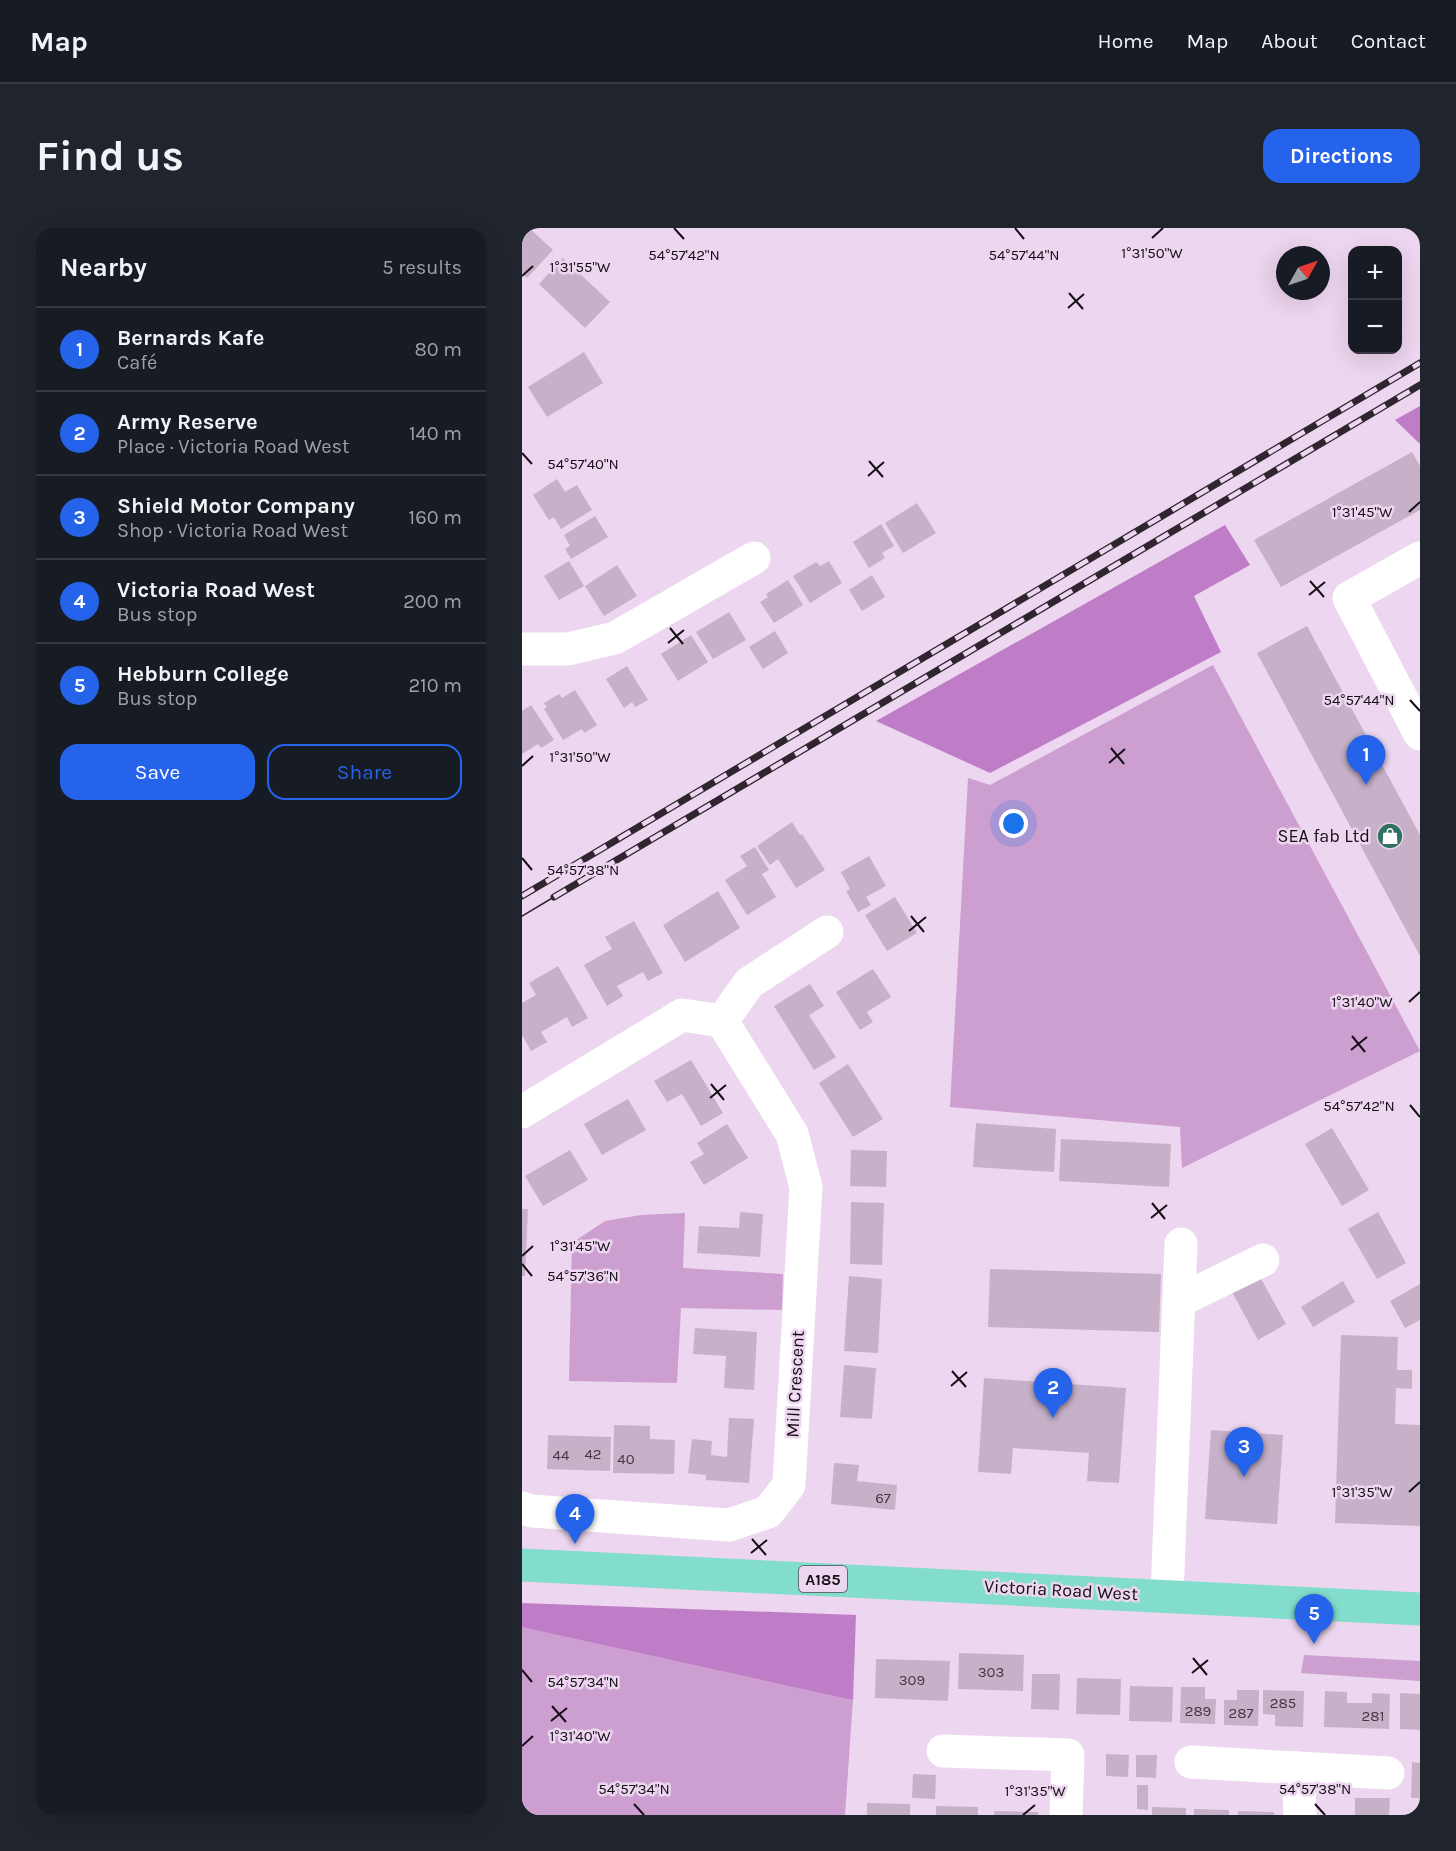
<!DOCTYPE html>
<html lang="en">
<head>
<meta charset="utf-8">
<style>
  body { margin:0; font-family:Karla,sans-serif; background:#20242c; color:#f1f3f6 }
  .controls { position:absolute; right:18px; top:18px; display:grid; overflow:hidden; border-radius:12px; box-shadow:0 6px 24px #0002 }
  .controls button { width:54px; height:54px; display:grid; place-items:center; padding:0; border:0; border-bottom:2px solid #363941; background:#171b24; color:#f1f3f6; font:30px sans-serif }
  .compass { position:absolute; left:754px; top:18px; width:54px; height:54px; border-radius:50%; background:#171b24; box-shadow:0 6px 24px #0002; rotate:50deg }
  .you { position:absolute; left:492px; top:596px; width:21px; height:21px; margin:-15px; border:4px solid #fff; border-radius:50%; background:#1a73e8; box-shadow:0 0 0 9px #1a73e833 }
  .badge { display:grid; place-items:center; width:39px; height:39px; border-radius:50%; background:#2563eb; color:#fff; font-size:20px; font-weight:700 }
  .pin { position:absolute; translate:-50% -50px; filter:drop-shadow(0 2px 3px #0008) }
  .pin::after { content:''; position:absolute; top:32px; width:21px; height:18px; background:inherit; clip-path:polygon(0 0,100% 0,50% 100%) }
  .list { margin:0; padding:0; list-style:none }
  h2 { display:flex; justify-content:space-between; align-items:center; height:78px; margin:0; padding:0 24px; font-size:26px }
  h2 small { font-size:20px; font-weight:400; color:#9ea1a6 }
  .list li { display:grid; grid-template-columns:39px 1fr auto; gap:18px; align-items:center; box-sizing:border-box; height:84px; padding:0 24px; border-top:2px solid #363941 }
  .list b { display:block; font-size:22px; white-space:nowrap }
  .list p { margin:0; font-size:20px; white-space:nowrap; color:#9ea1a6 }
  .list em { font-size:20px; font-style:normal; color:#9ea1a6 }
  .actions { display:flex; gap:12px; padding:18px 24px }
  .actions a { flex:1; padding:14px 0; border:2px solid #2563eb; border-radius:18px; text-align:center; font-size:21px; color:#2563eb }
  .actions .main { background:#2563eb; color:#fff }
  .map { position:relative; flex:none; width:898px; height:1587px; overflow:hidden; border-radius:18px }
  header { display:flex; align-items:center; gap:36px; box-sizing:border-box; height:84px; padding:0 30px; background:#171b24; border-bottom:2px solid #363941 }
  header strong { font-size:28px }
  nav { display:flex; gap:33px; margin-inline-start:auto; font-size:21px }
  .intro { display:flex; align-items:center; justify-content:space-between; box-sizing:border-box; height:144px; padding:0 36px }
  h1 { margin:0; font-size:42px }
  .button { padding:15px 27px; border-radius:18px; background:#2563eb; color:#fff; font-size:21px; font-weight:700 }
  main { display:flex; gap:36px; padding:0 36px }
  aside { flex:1; background:#171b24; border-radius:18px; box-shadow:0 6px 24px #0002 }
  .map>svg:first-child { display:block }
</style>
</head>
<body>
<header>
<strong>Map</strong>
<nav><a>Home</a><a>Map</a><a>About</a><a>Contact</a></nav>
</header>
<div class="intro"><h1>Find us</h1><a class="button">Directions</a></div>
<main>
<aside>
<h2>Nearby<small>5 results</small></h2>
<ul class="list">
<li><span class="badge">1</span><div><b>Bernards Kafe</b><p>Café</p></div><em>80 m</em></li>
<li><span class="badge">2</span><div><b>Army Reserve</b><p>Place · Victoria Road West</p></div><em>140 m</em></li>
<li><span class="badge">3</span><div><b>Shield Motor Company</b><p>Shop · Victoria Road West</p></div><em>160 m</em></li>
<li><span class="badge">4</span><div><b>Victoria Road West</b><p>Bus stop</p></div><em>200 m</em></li>
<li><span class="badge">5</span><div><b>Hebburn College</b><p>Bus stop</p></div><em>210 m</em></li>
</ul>
<div class="actions"><a class="main">Save</a><a>Share</a></div>
</aside>
<div class="map">
<svg width="898" height="1587" viewBox="0 0 898 1587">
  <rect width="100%" height="100%" fill="#edd6ef"/>
  <g fill="#cc9fd0">
    <path d="M691 437 898 823 660 940 658 899 428 879 446 550 468 557Z"/>
    <path d="M163 985 161 1040 261 1046 260 1082 159 1080 155 1155 47 1153 50 1015 83 993 119 987Z"/>
    <path d="M0 1388 118 1402 331 1472 323 1587H0Z"/>
    <path d="M782 1427 898 1433V1453L779 1445Z"/>
  </g>
  <g fill="#c07dc7">
    <path d="M898 178V216L873 192Z"/>
    <path d="M703 297 728 337 672 368 699 424 468 545 354 493Z"/>
    <path d="M0 1375 334 1387 331 1472 0 1399Z"/>
  </g>
  <g fill="#c7b1c9">
    <path d="M0 0H7L31 22 5 50 0 45Z"/>
    <path d="M41 30 88 74 63 100 17 56Z"/>
    <path d="M62 124 81 155 25 189 6 159Z"/>
    <path d="M890 224 898 238V282L759 359 732 312Z"/>
    <path d="M35 251 43 264 55 257 70 282 39 301 32 289 27 292 11 267Z"/>
    <path d="M395 275 414 305 381 325 363 295Z"/>
    <path d="M73 288 86 309 49 331 43 321 48 318 42 307Z"/>
    <path d="M359 296 372 318 360 325 363 330 347 340 331 314Z"/>
    <path d="M47 333 62 358 37 372 22 348Z"/>
    <path d="M307 333 320 355 288 375 271 348 294 334 298 338Z"/>
    <path d="M95 337 115 368 82 388 63 358Z"/>
    <path d="M350 347 363 369 340 383 327 362Z"/>
    <path d="M266 352 281 377 252 395 238 374 246 369 244 366Z"/>
    <path d="M207 384 224 412 191 431 174 404Z"/>
    <path d="M785 398 898 607V728L735 425Z"/>
    <path d="M253 403 266 425 241 441 227 419Z"/>
    <path d="M169 407 186 434 156 453 139 426Z"/>
    <path d="M105 438 126 472 113 479 110 474 102 480 84 451Z"/>
    <path d="M53 462 75 497 62 505 60 501 41 512 22 481 25 479 22 475 37 466 40 470Z"/>
    <path d="M9 477 32 512 19 520 16 516 0 526V483Z"/>
    <path d="M270 594 278 607 280 606 303 642 274 660 256 631 248 637 235 618Z"/>
    <path d="M233 619 247 642 240 646 254 669 225 687 203 652 225 638 218 628Z"/>
    <path d="M347 628 364 658 344 669 349 677 336 684 324 663 328 661 319 644Z"/>
    <path d="M196 663 218 700 163 734 141 697Z"/>
    <path d="M373 669 395 705 365 723 343 687Z"/>
    <path d="M112 693 141 745 126 753 121 744 95 758 101 768 85 778 62 737 90 721 83 709Z"/>
    <path d="M36 738 66 790 50 799 45 789 19 804 25 814 9 823 0 807V775L14 767 7 755Z"/>
    <path d="M351 741 369 769 345 784 351 794 338 802 314 764Z"/>
    <path d="M288 756 302 778 287 787 314 829 292 842 252 778Z"/>
    <path d="M169 832 201 885 179 898 160 866 145 874 132 853Z"/>
    <path d="M326 836 361 891 331 909 297 855Z"/>
    <path d="M106 871 124 902 80 927 62 896Z"/>
    <path d="M454 895 534 901 532 944 451 939Z"/>
    <path d="M205 896 226 930 182 957 168 934 182 926 175 915Z"/>
    <path d="M810 900 847 962 820 978 783 916Z"/>
    <path d="M539 911 649 916 647 959 537 953Z"/>
    <path d="M48 922 66 952 21 978 3 948Z"/>
    <path d="M329 922 365 923 364 959 328 958Z"/>
    <path d="M329 974 362 975 360 1037 328 1036Z"/>
    <path d="M0 981H6L3 1048H0Z"/>
    <path d="M218 984 241 986 238 1029 175 1025 177 998 217 1000Z"/>
    <path d="M856 984 884 1035 855 1051 826 1001Z"/>
    <path d="M468 1041 639 1046 637 1104 466 1099Z"/>
    <path d="M327 1048 360 1051 356 1125 322 1123Z"/>
    <path d="M738 1049 764 1096 736 1112 710 1064Z"/>
    <path d="M821 1053 833 1074 791 1099 779 1079Z"/>
    <path d="M898 1056V1092L883 1100 868 1073Z"/>
    <path d="M173 1100 235 1104 232 1162 202 1160 204 1128 171 1126Z"/>
    <path d="M819 1107 876 1109 875 1142H890V1161L874 1160 873 1196 898 1197V1298L813 1295Z"/>
    <path d="M322 1137 354 1140 350 1191 318 1189Z"/>
    <path d="M462 1150 604 1160 597 1255 565 1253 567 1225 491 1220 489 1246 456 1244Z"/>
    <path d="M207 1190 232 1191 227 1255 184 1252V1247L166 1245 170 1211 190 1213 189 1227 205 1229Z"/>
    <path d="M92 1197 128 1198V1211L153 1212 152 1246 91 1245Z"/>
    <path d="M689 1202 761 1207 755 1296 683 1291Z"/>
    <path d="M26 1207 89 1209 88 1243 25 1241Z"/>
    <path d="M312 1235 337 1237 335 1253 375 1257 373 1282 309 1276Z"/>
    <path d="M437 1425 502 1427 501 1463 436 1461Z"/>
    <path d="M354 1431 428 1433 426 1473 353 1470Z"/>
    <path d="M510 1446H538L537 1482 509 1481Z"/>
    <path d="M555 1450 599 1451 598 1487 554 1486Z"/>
    <path d="M608 1458 651 1459 650 1494 607 1493Z"/>
    <path d="M659 1459H683V1471H694L693 1496 658 1495Z"/>
    <path d="M715 1462H737L736 1498 702 1497V1472H715Z"/>
    <path d="M741 1462 782 1463 781 1499 753 1498V1487L741 1486Z"/>
    <path d="M803 1463 825 1464V1475H850V1465L868 1466 867 1501 802 1499Z"/>
    <path d="M878 1465 898 1466V1502L878 1501Z"/>
    <path d="M584 1526 607 1527 606 1549 584 1548Z"/>
    <path d="M614 1527H635L634 1550 614 1549Z"/>
    <path d="M890 1534 898 1535V1570H889Z"/>
    <path d="M391 1546 414 1547 413 1571 390 1570Z"/>
    <path d="M615 1557H626V1582L615 1581Z"/>
    <path d="M833 1570H868L867 1587H833Z"/>
    <path d="M345 1575 388 1576V1587H345Z"/>
    <path d="M414 1578 456 1579V1587H414Z"/>
    <path d="M630 1579 664 1580V1587H630Z"/>
    <path d="M672 1581 707 1582V1587H672Z"/>
    <path d="M472 1583 516 1584V1587H472Z"/>
    <path d="M716 1583 752 1584V1587H716Z"/>
  </g>
  <g fill="none" stroke-linecap="round" stroke-linejoin="round">
    <g stroke="#fff" stroke-width="33">
      <path d="M898 330 827 370 898 506"/>
      <path d="M0 421H46L93 410 232 330"/>
      <path d="M200 793 227 755 305 704"/>
      <path d="M0 884 160 787 200 793 270 906 284 959 267 1257 246 1284 207 1297 10 1283 0 1280"/>
      <path d="M657 1073 741 1032"/>
      <path d="M645 1367 659 1016"/>
      <path d="M421 1523 546 1527 544 1587"/>
      <path d="M669 1534 776 1540"/>
      <path d="M778 1587 776 1540 866 1545"/>
    </g>
    <path stroke="#83ddcc" stroke-width="33" d="M0 1337 898 1381"/>
    <path stroke="#2f252f" stroke-width="1.5" d="M0 688 32 669"/>
    <g stroke="#2f252f" stroke-width="7">
      <g id="rail">
        <path d="M0 668 898 135"/>
        <path d="M32 669 898 157"/>
      </g>
    </g>
    <use href="#rail" stroke="#edd6ef" stroke-width="4.5" stroke-dasharray="14" stroke-linecap="butt"/>
  </g>
  <path fill="none" stroke="#160e16" stroke-width="2" d="M152 0 162 11M493 0 502 11M630 10 641 0M0 48 11 38M547 65 561 81M546 80 562 66M0 225 10 236M347 233 361 249M346 248 362 234M887 284 898 274M788 353 802 369M787 367 803 354M148 400 161 416M146 415 162 402M888 472 898 483M589 520 602 536M587 535 603 521M0 538 11 528M0 630 10 642M389 688 402 704M387 703 404 689M887 774 898 764M830 808 843 824M829 822 845 809M189 856 202 872M188 870 204 857M888 877 898 889M630 975 643 991M629 990 645 977M0 1028 11 1018M0 1036 10 1048M430 1143 444 1159M429 1158 445 1144M887 1264 898 1254M230 1311 244 1327M229 1325 245 1312M671 1430 685 1447M0 1442 10 1454M670 1445 686 1432M30 1478 44 1494M29 1493 45 1480M0 1518 11 1508M112 1576 122 1587M793 1576 803 1587M501 1587 513 1577"/>
  <defs>
    <g id="shop-disc" transform="scale(1.35)"><circle r="9.5" fill="#2f7263" stroke="#edd6ef"/><path d="M-5-2.5h2.3a2.7 3.5 0 0 1 5.4 0H5L5.5 6h-11ZM-1.5-2.5h3a1.5 2.3 0 0 0-3 0Z" fill="#fff"/></g>
  </defs>
  <g fill-rule="evenodd">
    <use href="#shop-disc" x="868" y="608"/>
  </g>
  <g text-anchor="middle" stroke-width="5" stroke-linejoin="round" paint-order="stroke">
    <g font-size="15" fill="#423743">
      <text x="71" y="1231">42</text>
      <text x="39" y="1232">44</text>
      <text x="104" y="1236">40</text>
      <text x="361" y="1275">67</text>
      <text x="469" y="1449">303</text>
      <text x="390" y="1457">309</text>
      <text x="761" y="1480">285</text>
      <text x="676" y="1488">289</text>
      <text x="719" y="1490">287</text>
      <text x="851" y="1493">281</text>
    </g>
    <rect fill="#edd6ef" stroke="#564a57" stroke-width="1.5" x="277" y="1338" width="48" height="26" rx="4.5"/>
    <g font-size="16" font-weight="bold" fill="#160e16">
      <text x="301" y="1357">A185</text>
    </g>
    <g font-size="18" fill="#160e16" stroke="#edd6ef" text-anchor="end">
      <text x="848" y="614">SEA fab Ltd</text>
    </g>
    <g font-size="18" fill="#160e16" stroke="#edd6ef">
      <text transform="translate(273 1156) rotate(-87)" y="6">Mill Crescent</text>
      <text transform="translate(539 1362) rotate(3)" y="6">Victoria Road West</text>
    </g>
  </g>
  <g font-size="15" text-anchor="middle" fill="#160e16" stroke="#edd6ef" stroke-width="5" stroke-linejoin="round" paint-order="stroke">
    <text x="630" y="30">1°31'50"W</text>
    <text x="162" y="32">54°57'42"N</text>
    <text x="502" y="32">54°57'44"N</text>
    <text x="58" y="44">1°31'55"W</text>
    <text x="61" y="241">54°57'40"N</text>
    <text x="840" y="289">1°31'45"W</text>
    <text x="837" y="477">54°57'44"N</text>
    <text x="58" y="534">1°31'50"W</text>
    <text x="61" y="647">54°57'38"N</text>
    <text x="840" y="779">1°31'40"W</text>
    <text x="837" y="883">54°57'42"N</text>
    <text x="58" y="1023">1°31'45"W</text>
    <text x="61" y="1053">54°57'36"N</text>
    <text x="840" y="1269">1°31'35"W</text>
    <text x="61" y="1459">54°57'34"N</text>
    <text x="58" y="1513">1°31'40"W</text>
    <text x="112" y="1566">54°57'34"N</text>
    <text x="793" y="1566">54°57'38"N</text>
    <text x="513" y="1568">1°31'35"W</text>
  </g>
</svg>
<div class="controls">
<button>+</button>
<button>−</button>
</div>
<svg class="compass" viewBox="-18 -18 36 36"><path d="M0-13l5 13h-10z" fill="#e53935"/><path d="M0 13l5-13h-10z" fill="#9ea1a6"/></svg>
<div class="you"></div>
<div class="pin badge" style="left:844px;top:557px">1</div>
<div class="pin badge" style="left:531px;top:1190px">2</div>
<div class="pin badge" style="left:722px;top:1249px">3</div>
<div class="pin badge" style="left:53px;top:1316px">4</div>
<div class="pin badge" style="left:792px;top:1416px">5</div>
</div>
</main>
</body>
</html>
